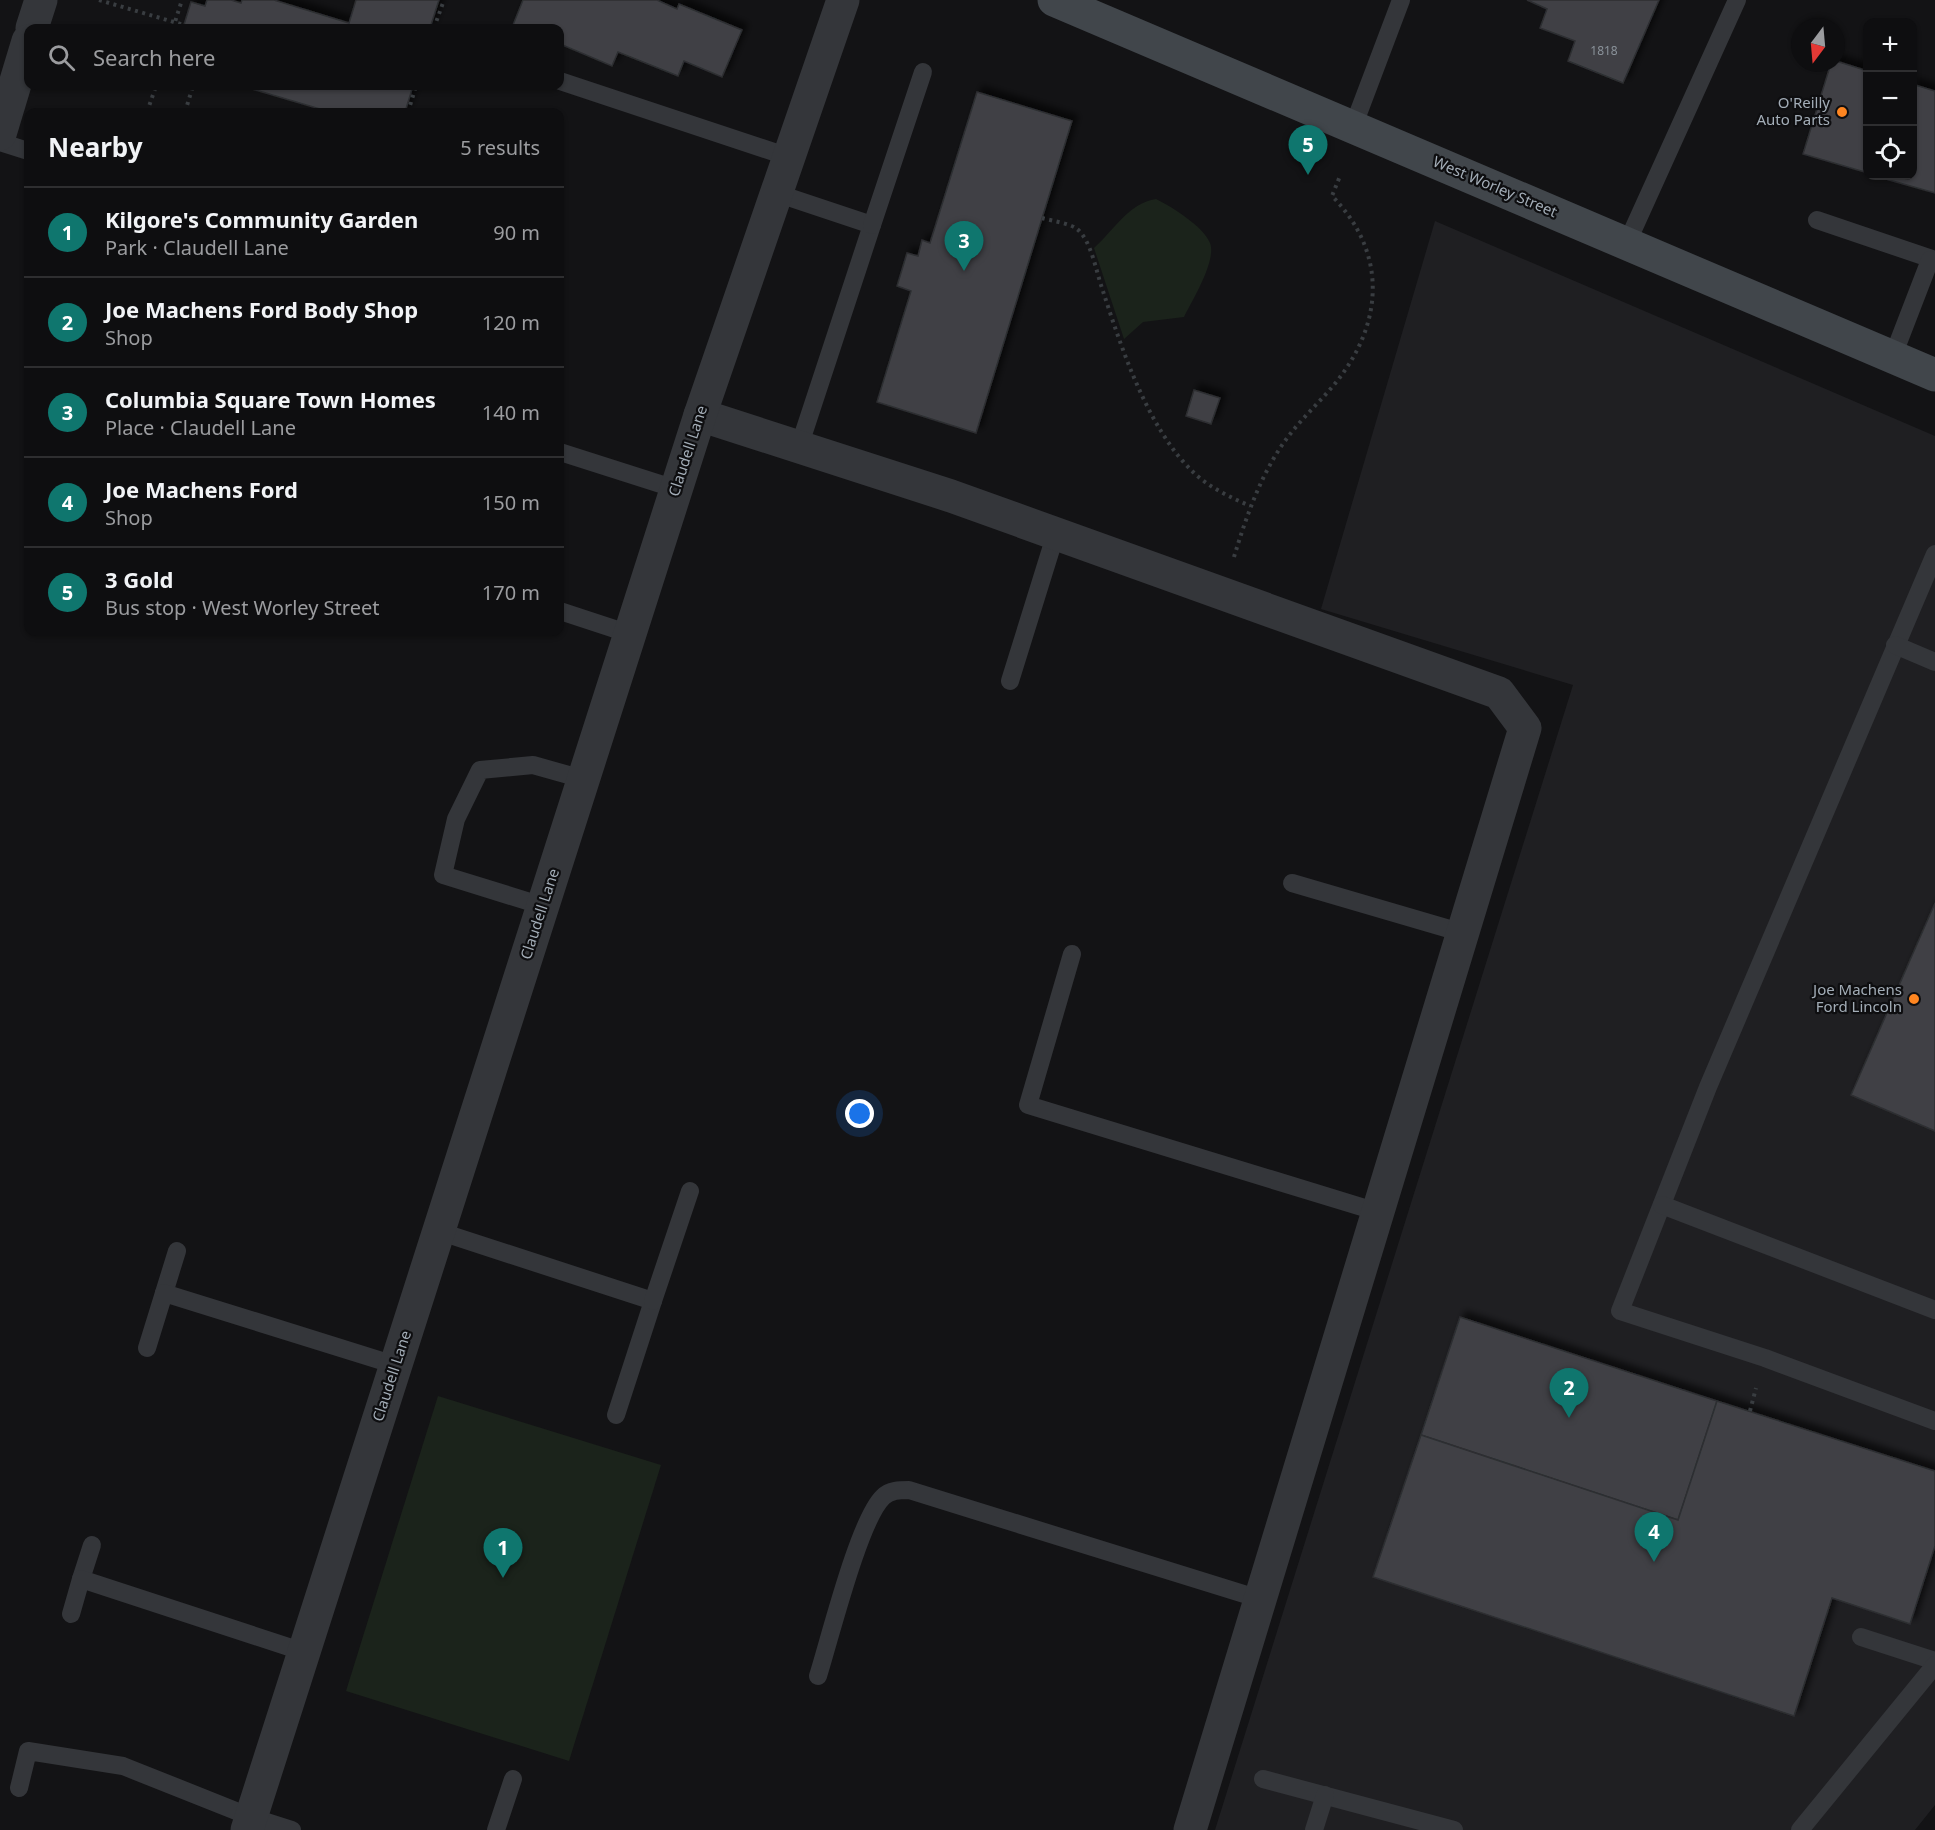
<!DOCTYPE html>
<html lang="en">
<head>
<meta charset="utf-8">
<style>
  body { margin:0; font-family:"Noto Sans",sans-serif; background:#171719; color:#f1f3f6 }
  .controls { position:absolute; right:18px; top:18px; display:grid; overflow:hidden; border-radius:12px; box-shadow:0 2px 4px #0004 }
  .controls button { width:54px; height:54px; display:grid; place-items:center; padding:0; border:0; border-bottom:2px solid #2e2e30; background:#0e0e10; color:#f1f3f6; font:30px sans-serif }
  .compass { position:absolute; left:1791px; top:18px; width:54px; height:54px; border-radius:50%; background:#0e0e10; box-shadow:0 2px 4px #0004; rotate:196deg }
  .you { position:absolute; left:860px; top:1114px; width:21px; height:21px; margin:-15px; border:4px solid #fff; border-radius:50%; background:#1a73e8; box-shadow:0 0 0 9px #1a73e833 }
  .badge { display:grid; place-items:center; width:39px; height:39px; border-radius:50%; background:#0f766e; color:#fff; font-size:20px; font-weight:700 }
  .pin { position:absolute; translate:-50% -50px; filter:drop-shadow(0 2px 3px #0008) }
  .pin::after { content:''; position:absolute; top:32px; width:21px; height:18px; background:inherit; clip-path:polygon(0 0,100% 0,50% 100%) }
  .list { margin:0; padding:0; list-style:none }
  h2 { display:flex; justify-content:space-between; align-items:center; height:78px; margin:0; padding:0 24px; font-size:26px }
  h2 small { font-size:20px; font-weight:400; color:#9b9c9f }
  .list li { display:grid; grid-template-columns:39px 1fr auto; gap:18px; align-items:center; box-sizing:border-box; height:90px; padding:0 24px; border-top:2px solid #2e2e30 }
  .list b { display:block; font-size:22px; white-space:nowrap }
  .list p { margin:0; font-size:20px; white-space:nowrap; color:#9b9c9f }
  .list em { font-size:20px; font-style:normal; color:#9b9c9f }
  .icon { flex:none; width:33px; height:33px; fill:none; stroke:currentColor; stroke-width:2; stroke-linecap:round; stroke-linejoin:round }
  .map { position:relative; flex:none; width:1935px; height:1830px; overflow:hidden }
  .search { position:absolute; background:#0e0e10; box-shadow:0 2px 4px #0004; left:24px; top:24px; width:540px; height:66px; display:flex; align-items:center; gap:15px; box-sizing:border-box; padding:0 21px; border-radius:12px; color:#9b9c9f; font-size:22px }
  .panel { position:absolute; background:#0e0e10; box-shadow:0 2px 4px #0004; left:24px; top:108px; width:540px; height:528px; border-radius:12px }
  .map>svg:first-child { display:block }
</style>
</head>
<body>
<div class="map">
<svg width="1935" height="1830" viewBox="0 0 1935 1830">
  <defs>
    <filter id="shadow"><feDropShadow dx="5.5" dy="-5.5" stdDeviation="3" flood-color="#0009"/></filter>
  </defs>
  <rect width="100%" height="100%" fill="#131315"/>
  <path fill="#1f1f22" d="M1435 221 1935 436V1805L1915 1830H1215L1573 685 1321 609Z"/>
  <g fill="#1b231b">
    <path d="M1156 199C1172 207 1203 226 1210 243 1217 260 1192 301 1184 317L1143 322 1124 339 1094 248C1114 230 1129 203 1156 199Z"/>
    <path d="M438 1396 661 1465 569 1761 346 1691Z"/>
  </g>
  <g fill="#3f4145" stroke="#2d2e31" stroke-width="1.5" filter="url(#shadow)">
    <path d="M207 0H231L241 3 242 0H274L349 23 356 0H439L430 28H183L191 2 205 6Z"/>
    <path d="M523 0H657L677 9 679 4 742 30 722 77 684 61 678 76 618 52 612 66 560 44V28H521L513 25Z"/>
    <path d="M1527 0H1659L1623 83 1568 61 1575 41 1540 28 1547 9Z"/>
    <path d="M1836 61 1868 71V173L1803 154 1831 63Z"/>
    <path d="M1912 84 1935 91V193L1875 176H1912Z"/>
    <path d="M242 86H413L405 112H330Z"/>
    <path d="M977 92 1072 121 976 433 877 402 911 291 897 286 907 253 918 256 922 240 930 243Z"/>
    <path d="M1194 390 1220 398 1211 424 1186 416Z"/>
    <path d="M1935 903V1131L1851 1095Z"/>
    <path d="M1460 1317 1717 1401 1678 1520 1421 1435Z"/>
    <path d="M1717 1401 1935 1471V1546L1910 1624 1832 1598 1794 1716 1373 1577 1421 1435 1678 1520Z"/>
  </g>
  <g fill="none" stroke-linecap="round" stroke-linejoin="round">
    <g stroke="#393d41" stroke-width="4" stroke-dasharray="3 4.5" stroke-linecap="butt">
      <path d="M99 0 184 25"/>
      <path d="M173 28 182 0"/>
      <path d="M434 28 444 0"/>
      <path d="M184 86 192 88"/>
      <path d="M147 112 156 86"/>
      <path d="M185 112 193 86"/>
      <path d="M408 112 416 86"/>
      <path d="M1042 218C1052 221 1069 223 1077 229 1091 240 1096 271 1102 288 1121 347 1147 427 1192 471 1208 487 1230 497 1250 506"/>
      <path d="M1234 557C1247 514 1263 468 1291 433 1305 415 1323 399 1337 381 1384 322 1387 252 1332 196L1340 176"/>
      <path d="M1750 1411 1756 1388"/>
    </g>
    <g stroke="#34363a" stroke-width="18">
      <path d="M560 81 789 157"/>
      <path d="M1353 127 1401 0"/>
      <path d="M0 142 28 151"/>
      <path d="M776 193 872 225 799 447"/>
      <path d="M1817 220 1935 260"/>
      <path d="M872 225 923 72"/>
      <path d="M1627 243 1737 0"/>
      <path d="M1893 356 1930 260"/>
      <path d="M560 452 676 489"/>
      <path d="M1935 554 1708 1087 1620 1311 1765 1358 1935 1421"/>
      <path d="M560 611 630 634"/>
      <path d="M1895 645 1935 662"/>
      <path d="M1010 681 1056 533"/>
      <path d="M1292 883 1463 933"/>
      <path d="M543 906 443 875 456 819 480 770 533 765 583 779"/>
      <path d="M1072 954 1028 1105 1378 1212"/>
      <path d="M1662 1205 1935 1310"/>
      <path d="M438 1231 653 1301 616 1415"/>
      <path d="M164 1293 177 1251"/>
      <path d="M653 1301 690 1191"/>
      <path d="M147 1348 164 1293 395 1365"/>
      <path d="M81 1579 92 1545"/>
      <path d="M71 1614 81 1579 304 1652"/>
      <path d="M1861 1637 1935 1661"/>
      <path d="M818 1676C830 1638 859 1520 883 1497 890 1490 900 1490 909 1490L1260 1599"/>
      <path d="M1263 1779 1454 1830"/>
      <path d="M19 1788 28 1751 123 1766 251 1817 292 1830"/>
      <path d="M496 1830 513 1779"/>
      <path d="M1314 1830 1325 1795"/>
      <path d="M1800 1830 1935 1665"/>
    </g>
    <g stroke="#34363a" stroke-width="33">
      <path d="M32 28 41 0"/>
      <path d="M0 134 28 41"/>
      <path d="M700 415 951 496 1499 693 1525 728 1190 1830"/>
      <path d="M247 1830 700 415 843 0"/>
    </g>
    <path stroke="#41464b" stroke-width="33" d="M1054 0 1935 375"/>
  </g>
  <g fill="#ff8621" stroke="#0e0e10" stroke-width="2">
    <circle cx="1842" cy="112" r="6"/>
    <circle cx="1914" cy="999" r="6"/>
  </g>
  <g text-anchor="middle" stroke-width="4.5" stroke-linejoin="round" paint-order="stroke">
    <g font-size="12" fill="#8a929a">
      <text x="1604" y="55">1818</text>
    </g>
    <g font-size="15" fill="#a3adb7" stroke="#0e0e10" text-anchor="end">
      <text x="1830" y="108">O'Reilly<tspan x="1830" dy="17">Auto Parts</tspan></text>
      <text x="1902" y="995">Joe Machens<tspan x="1902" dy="17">Ford Lincoln</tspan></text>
    </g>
    <g font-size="15" fill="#a3adb7" stroke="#0e0e10">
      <text transform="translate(1495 187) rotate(23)" y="5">West Worley Street</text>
      <text transform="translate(688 451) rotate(-72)" y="5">Claudell Lane</text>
      <text transform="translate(540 914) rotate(-72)" y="5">Claudell Lane</text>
      <text transform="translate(392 1376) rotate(-72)" y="5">Claudell Lane</text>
    </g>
  </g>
</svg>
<div class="controls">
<button>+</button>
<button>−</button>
<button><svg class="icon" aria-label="locate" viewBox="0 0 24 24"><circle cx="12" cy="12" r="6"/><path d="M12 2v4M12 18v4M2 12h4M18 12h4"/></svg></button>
</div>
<svg class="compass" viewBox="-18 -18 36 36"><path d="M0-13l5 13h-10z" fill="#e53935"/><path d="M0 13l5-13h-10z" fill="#9b9c9f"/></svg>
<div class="you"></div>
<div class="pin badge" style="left:503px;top:1578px">1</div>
<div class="pin badge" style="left:1569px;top:1418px">2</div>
<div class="pin badge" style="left:964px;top:271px">3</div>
<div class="pin badge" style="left:1654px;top:1562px">4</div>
<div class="pin badge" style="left:1308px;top:175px">5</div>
<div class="search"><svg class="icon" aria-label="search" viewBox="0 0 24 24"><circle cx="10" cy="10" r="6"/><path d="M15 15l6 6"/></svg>Search here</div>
<section class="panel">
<h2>Nearby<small>5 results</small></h2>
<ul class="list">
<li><span class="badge">1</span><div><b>Kilgore's Community Garden</b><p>Park · Claudell Lane</p></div><em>90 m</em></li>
<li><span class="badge">2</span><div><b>Joe Machens Ford Body Shop</b><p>Shop</p></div><em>120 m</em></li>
<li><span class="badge">3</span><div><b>Columbia Square Town Homes</b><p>Place · Claudell Lane</p></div><em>140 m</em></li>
<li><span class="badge">4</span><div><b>Joe Machens Ford</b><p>Shop</p></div><em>150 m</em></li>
<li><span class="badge">5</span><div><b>3 Gold</b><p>Bus stop · West Worley Street</p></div><em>170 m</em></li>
</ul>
</section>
</div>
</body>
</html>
